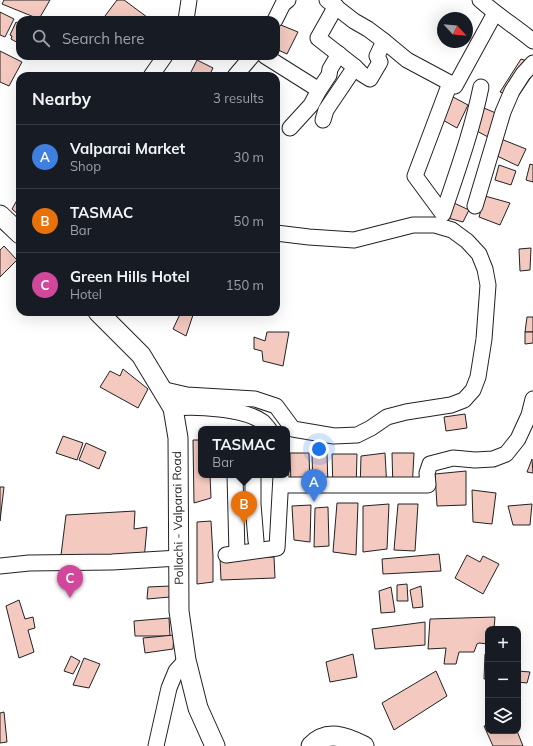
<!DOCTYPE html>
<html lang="en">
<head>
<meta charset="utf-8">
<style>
  body { margin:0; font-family:Mulish,sans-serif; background:#20242c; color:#f1f3f6 }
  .controls { position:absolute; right:12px; bottom:12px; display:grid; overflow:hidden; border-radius:8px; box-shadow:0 4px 16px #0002 }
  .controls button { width:36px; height:36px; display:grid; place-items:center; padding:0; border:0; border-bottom:1px solid #363941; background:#171b24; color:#f1f3f6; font:20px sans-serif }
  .compass { position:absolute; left:437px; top:12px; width:36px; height:36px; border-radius:50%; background:#171b24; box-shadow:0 4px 16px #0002; rotate:116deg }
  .you { position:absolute; left:319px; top:449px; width:14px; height:14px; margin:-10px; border:3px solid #fff; border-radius:50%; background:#1a73e8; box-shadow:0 0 0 6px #1a73e833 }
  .badge { display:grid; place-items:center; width:26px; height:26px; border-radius:50%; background:#b45309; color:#fff; font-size:13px; font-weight:700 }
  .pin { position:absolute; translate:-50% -33px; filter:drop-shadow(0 1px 2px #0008) }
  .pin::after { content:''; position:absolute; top:21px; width:14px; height:12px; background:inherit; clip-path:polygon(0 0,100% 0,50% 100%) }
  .popup { position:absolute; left:198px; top:426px; width:92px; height:52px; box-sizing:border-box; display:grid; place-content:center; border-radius:8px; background:#171b24; filter:drop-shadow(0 1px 3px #0005); font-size:13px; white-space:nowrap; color:#9ea1a6 }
  .popup b { font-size:15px; color:#f1f3f6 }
  .popup::after { content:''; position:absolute; left:50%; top:100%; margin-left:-8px; border:8px solid transparent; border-top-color:#171b24 }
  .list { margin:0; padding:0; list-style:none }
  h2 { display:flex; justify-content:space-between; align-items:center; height:52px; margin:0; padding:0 16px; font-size:17px }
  h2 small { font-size:13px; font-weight:400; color:#9ea1a6 }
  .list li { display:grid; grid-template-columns:26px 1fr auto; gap:12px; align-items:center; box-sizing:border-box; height:64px; padding:0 16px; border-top:1px solid #363941 }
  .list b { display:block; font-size:15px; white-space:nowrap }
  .list p { margin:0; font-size:13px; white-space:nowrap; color:#9ea1a6 }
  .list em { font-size:13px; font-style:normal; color:#9ea1a6 }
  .icon { flex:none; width:22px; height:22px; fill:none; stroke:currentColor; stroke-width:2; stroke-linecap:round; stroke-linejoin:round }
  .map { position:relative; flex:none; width:533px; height:746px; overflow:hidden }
  .search { position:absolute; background:#171b24; box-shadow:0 4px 16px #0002; left:16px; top:16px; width:264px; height:44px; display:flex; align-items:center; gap:10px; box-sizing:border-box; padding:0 14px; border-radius:12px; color:#9ea1a6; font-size:15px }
  .panel { position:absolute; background:#171b24; box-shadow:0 4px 16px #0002; left:16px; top:72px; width:264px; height:244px; border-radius:12px }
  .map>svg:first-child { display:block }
</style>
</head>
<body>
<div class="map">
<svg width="533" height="746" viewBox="0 0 533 746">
  <rect width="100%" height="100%" fill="#fff"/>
  <g fill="#f3c9c0" stroke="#222">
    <path d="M4 0H50L39 19 2 4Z"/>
    <path d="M117 0H124L151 20H102Z"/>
    <path d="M0 12 14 19 5 37 0 35Z"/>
    <path d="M16 22 20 25V44L11 39 12 36 10 35Z"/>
    <path d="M276 23 298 32 287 54 276 49Z"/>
    <path d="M0 51 22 62 9 86 0 82Z"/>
    <path d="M521 59 533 63V74L517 98 500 92Z"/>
    <path d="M197 60 213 68 209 76H189Z"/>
    <path d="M453 97 468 105 457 128 441 119Z"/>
    <path d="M484 108 498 114 488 137 475 130Z"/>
    <path d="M501 139 526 149 518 166 495 155Z"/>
    <path d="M530 164 533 165V182L526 180Z"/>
    <path d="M499 165 516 171 511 185 495 180Z"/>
    <path d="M20 195V216L12 209Z"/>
    <path d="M485 196 510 203 500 225 479 217Z"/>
    <path d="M454 203 469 210 463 222 448 218Z"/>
    <path d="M4 246 17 260 0 277V250Z"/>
    <path d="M531 248 530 270 520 271 519 249Z"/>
    <path d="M181 312H194L186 336 173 329Z"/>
    <path d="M527 317H533V332H525Z"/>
    <path d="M267 332H289L283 366 263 361 262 351 254 349V337L265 341Z"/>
    <path d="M525 332H533V343L525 344Z"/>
    <path d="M123 369 148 389 138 408 100 387 110 371 120 376Z"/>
    <path d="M465 414 467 428 446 431 444 417Z"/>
    <path d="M63 436 83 443 77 460 56 453Z"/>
    <path d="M193 440H201V475H210L211 498 194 503Z"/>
    <path d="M86 443 106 452 99 469 79 460Z"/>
    <path d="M290 453H309L310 485H291Z"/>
    <path d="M327 453 328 488H313L312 454Z"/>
    <path d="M385 453 387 489 360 491 361 456Z"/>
    <path d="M392 453H414L412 490H393Z"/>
    <path d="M332 454H357L356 491 333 490Z"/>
    <path d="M532 459 533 473 527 472Z"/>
    <path d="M466 471V505L437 506 435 474Z"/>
    <path d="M0 487H4L0 521Z"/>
    <path d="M472 490 496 493 492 524 473 522Z"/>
    <path d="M337 503H358L356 555 333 552Z"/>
    <path d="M389 504 387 549 363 552V506Z"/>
    <path d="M398 504H418L415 551 394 550Z"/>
    <path d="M532 504 530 525H513L508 506Z"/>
    <path d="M311 505 310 542 294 540 292 506Z"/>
    <path d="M328 507 329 546 314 547 315 508Z"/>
    <path d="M135 511 134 529 147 527 144 560 60 563 66 515Z"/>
    <path d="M211 521 213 556V582L197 584V522Z"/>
    <path d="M439 554 441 571 383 574 382 559Z"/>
    <path d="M467 555 480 562 483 556 499 564 483 594 455 578Z"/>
    <path d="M274 557 275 578 221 580 220 558Z"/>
    <path d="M407 584 408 601H397V585Z"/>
    <path d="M170 586V597L147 599 148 587Z"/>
    <path d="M421 586 423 607 413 608 410 590Z"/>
    <path d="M391 587 395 612 381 613 379 591Z"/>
    <path d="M19 600 25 619 33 617 35 628 28 630 34 652 19 658 6 606Z"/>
    <path d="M495 617 494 629H488V644L479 643 477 644 474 652H459L456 664H444L446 648 428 649 430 619Z"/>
    <path d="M169 618 170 636H135L134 621Z"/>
    <path d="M425 622V645L375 649 372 629Z"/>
    <path d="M174 635 173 649 145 653 143 638Z"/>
    <path d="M488 653V679H484L485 654Z"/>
    <path d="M353 654 357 677 330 682 326 662Z"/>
    <path d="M71 656 80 661 73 674 64 671Z"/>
    <path d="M84 658 100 664 89 688 73 685Z"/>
    <path d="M436 671 447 696 394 730 382 703Z"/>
    <path d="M518 671 530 672 527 683 518 682Z"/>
    <path d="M4 712 7 742 0 743V713Z"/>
    <path d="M488 725V731H517L523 746H493L484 726Z"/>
  </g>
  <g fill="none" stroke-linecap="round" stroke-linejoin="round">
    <g stroke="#222" stroke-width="17">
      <g id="minor">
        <path d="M327 0 354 21 368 29 384 41 407 60 450 83"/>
        <path d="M480 0C497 15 516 27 533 41"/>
        <path d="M336 6 318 38 355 67 362 74 370 79 380 62 377 56 384 41"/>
        <path d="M186 20 189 0"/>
        <path d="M275 20 283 4 288 0"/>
        <path d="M265 56 319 90"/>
        <path d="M151 76 165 56"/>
        <path d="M235 76 252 56"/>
        <path d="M481 87C472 131 457 172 443 214L415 176 450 83 455 86 495 13"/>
        <path d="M323 120 326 110 355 67"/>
        <path d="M290 128 311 105 319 90 329 75 330 69 339 54"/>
        <path d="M475 206 503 112 512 91 523 74 533 63"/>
        <path d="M161 389 187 395 255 399 276 406 293 429 334 436 357 435 371 428 387 417 406 412 451 405 464 400 473 390 478 377 484 339 488 285 485 269 479 254 467 241 452 230 435 225H413L354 240 309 237 276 233"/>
        <path d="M173 408C196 406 244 408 263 422 265 424 267 427 269 429"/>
        <path d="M235 475 237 553"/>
        <path d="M253 475V504L256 541"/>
        <path d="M281 485H428L427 473 430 464 453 458 475 460 493 459 506 454 518 439 529 415 533 399"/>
        <path d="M277 548 226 555 277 548 281 476"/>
        <path d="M0 566 29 563 112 562 179 558"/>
        <path d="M156 746 169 688 176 671 186 660"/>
      </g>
    </g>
    <g stroke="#222" stroke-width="21">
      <g id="major">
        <path d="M0 215 20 234"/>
        <path d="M98 312 141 355 173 408 178 438 179 611 186 660 198 708 215 746"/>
        <path d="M311 746C327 729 346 737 364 746"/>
      </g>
    </g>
    <use href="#minor" stroke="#fff" stroke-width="15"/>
    <use href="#major" stroke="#fff" stroke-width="19"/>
  </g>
  <g text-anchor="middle" stroke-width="3" stroke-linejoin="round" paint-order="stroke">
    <g font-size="12" fill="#222" stroke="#fff">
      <text transform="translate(178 518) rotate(-91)" y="4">Pollachi - Valparai Road</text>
    </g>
  </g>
</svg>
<div class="controls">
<button>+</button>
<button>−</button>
<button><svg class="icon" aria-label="layers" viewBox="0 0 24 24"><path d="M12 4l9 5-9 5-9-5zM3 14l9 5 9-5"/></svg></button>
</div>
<svg class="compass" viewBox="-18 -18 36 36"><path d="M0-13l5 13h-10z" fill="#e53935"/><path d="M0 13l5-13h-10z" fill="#9ea1a6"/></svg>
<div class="you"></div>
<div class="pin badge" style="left:314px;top:502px;background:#3f7fe0">A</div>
<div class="pin badge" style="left:244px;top:524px;background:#e8710a">B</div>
<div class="popup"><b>TASMAC</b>Bar</div>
<div class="pin badge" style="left:70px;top:598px;background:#d1479c">C</div>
<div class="search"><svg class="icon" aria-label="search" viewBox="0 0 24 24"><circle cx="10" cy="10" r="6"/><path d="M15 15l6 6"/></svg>Search here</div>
<section class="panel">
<h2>Nearby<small>3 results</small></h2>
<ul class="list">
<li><span class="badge" style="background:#3f7fe0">A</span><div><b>Valparai Market</b><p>Shop</p></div><em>30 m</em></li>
<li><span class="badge" style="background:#e8710a">B</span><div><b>TASMAC</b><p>Bar</p></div><em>50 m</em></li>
<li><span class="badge" style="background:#d1479c">C</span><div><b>Green Hills Hotel</b><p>Hotel</p></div><em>150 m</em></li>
</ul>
</section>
</div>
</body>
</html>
